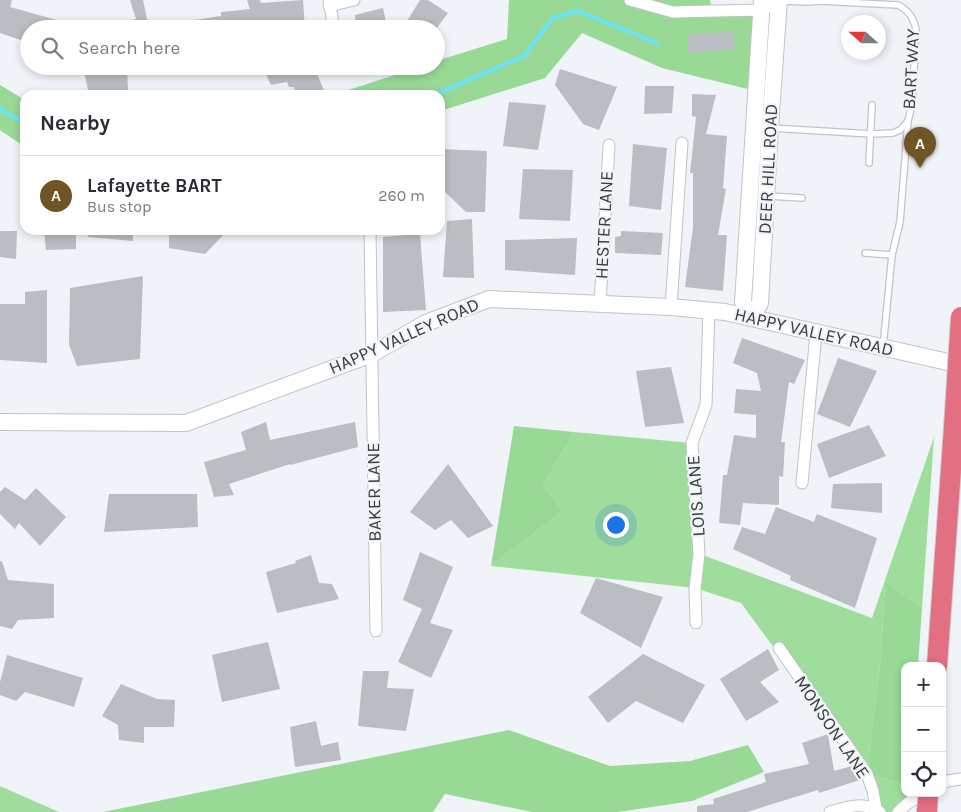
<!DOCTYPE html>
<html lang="en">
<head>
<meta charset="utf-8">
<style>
  body { margin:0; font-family:Karla,sans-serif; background:#f2f2f3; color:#2b2b33 }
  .controls { position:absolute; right:15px; bottom:15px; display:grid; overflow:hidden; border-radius:10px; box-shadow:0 2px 8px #0003 }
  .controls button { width:45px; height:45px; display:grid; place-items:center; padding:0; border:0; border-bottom:1px solid #e1e1e2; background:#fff; color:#2b2b33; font:25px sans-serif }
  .compass { position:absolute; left:841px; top:15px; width:45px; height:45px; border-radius:50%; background:#fff; box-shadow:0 2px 8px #0003; rotate:291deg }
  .you { position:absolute; left:615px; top:524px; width:18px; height:18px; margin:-12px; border:4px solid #fff; border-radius:50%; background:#1a73e8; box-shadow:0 0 0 8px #1a73e833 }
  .badge { display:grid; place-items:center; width:32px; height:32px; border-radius:50%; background:#6f5526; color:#fff; font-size:16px; font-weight:700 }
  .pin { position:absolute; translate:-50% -41px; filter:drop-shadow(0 1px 2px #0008) }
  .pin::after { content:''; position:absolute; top:26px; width:18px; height:15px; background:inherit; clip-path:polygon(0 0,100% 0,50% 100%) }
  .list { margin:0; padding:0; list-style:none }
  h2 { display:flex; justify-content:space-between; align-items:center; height:65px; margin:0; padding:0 20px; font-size:21px }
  h2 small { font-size:16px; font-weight:400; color:#7c7c81 }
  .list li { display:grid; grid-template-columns:32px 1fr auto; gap:15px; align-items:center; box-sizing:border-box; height:80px; padding:0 20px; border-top:1px solid #e1e1e2 }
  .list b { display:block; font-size:19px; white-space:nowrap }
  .list p { margin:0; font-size:16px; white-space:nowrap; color:#7c7c81 }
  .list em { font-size:16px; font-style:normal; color:#7c7c81 }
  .icon { flex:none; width:28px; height:28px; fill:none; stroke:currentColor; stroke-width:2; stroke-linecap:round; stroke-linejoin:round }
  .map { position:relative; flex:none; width:961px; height:812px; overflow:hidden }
  .search { position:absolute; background:#fff; box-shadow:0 2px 8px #0003; left:20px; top:20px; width:425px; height:55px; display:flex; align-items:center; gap:12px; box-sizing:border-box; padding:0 18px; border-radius:28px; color:#7c7c81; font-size:19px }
  .panel { position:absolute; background:#fff; box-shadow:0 2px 8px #0003; left:20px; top:90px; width:425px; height:145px; border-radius:15px }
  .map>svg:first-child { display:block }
</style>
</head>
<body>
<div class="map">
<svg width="961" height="812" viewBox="0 0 961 812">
  <rect width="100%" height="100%" fill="#f0f4f8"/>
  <g fill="#9fdd9d">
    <path d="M574 432 692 443 700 554 872 618 934 437 922 608 885 581 881 655 867 774 905 784V793H910L908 812H880L867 774 741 603 695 588 491 566 563 511 543 485Z"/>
    <path d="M0 786 59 812H0Z"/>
  </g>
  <g fill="#98d996">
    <path d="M509 0H710L712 12 761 10 756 91 662 68 582 33 545 78 440 111V95H333L422 66H436V61L507 39Z"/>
    <path d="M0 85 25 100V147L0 130Z"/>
    <path d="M514 426 574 432 543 485 563 511 491 566Z"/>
    <path d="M885 581 922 608 918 666H905V784L867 774 881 655Z"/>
    <path d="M509 730 610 766 690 761 748 745 764 772 692 801 618 812H532L445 794 433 812H103Z"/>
  </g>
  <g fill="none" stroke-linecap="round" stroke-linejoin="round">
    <g stroke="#6ae3fc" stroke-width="4">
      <path d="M434 95 524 56 553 18 578 11 657 43"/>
      <path d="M0 108 5 113 25 122"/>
    </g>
  </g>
  <g fill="#babdc1">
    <path d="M0 0H12L10 7 78 26 77 29H29V43L0 33Z"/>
    <path d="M130 0H143L149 29H112L111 25 136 19Z"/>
    <path d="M247 0H260L261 3 303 0 305 29H282V21L242 24 243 29H176L175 23 221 16V12L250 9Z"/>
    <path d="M420 0H428L448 13 436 29H402Z"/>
    <path d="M383 8 386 22 374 29H356L355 15Z"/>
    <path d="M734 32V50L688 53V34Z"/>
    <path d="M83 66H127L128 90 105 95H89Z"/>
    <path d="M277 66H314L325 93 315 95H296L294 87H289L287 82 271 85 264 70Z"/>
    <path d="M560 69 617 87 599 130 583 124 555 85Z"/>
    <path d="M645 86H674L672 113 644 114Z"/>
    <path d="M692 94 716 95 706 134 727 136 723 188 726 189 718 235H727L723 291 685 287 693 227V173H690L696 117 692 116Z"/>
    <path d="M509 102 546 105 538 150 503 146Z"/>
    <path d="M633 144 667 148 661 210 629 206Z"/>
    <path d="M440 149 487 151 485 212H466L440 187Z"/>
    <path d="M523 169 573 170 570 221 519 219Z"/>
    <path d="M472 219 474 278 443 277 447 221Z"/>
    <path d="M44 230H76V249L46 250Z"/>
    <path d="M88 230H133V241L88 237Z"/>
    <path d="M169 230H228L205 254 169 248Z"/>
    <path d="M0 231H17L16 259 0 257Z"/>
    <path d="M621 231 663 233 661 255 615 253V237L621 236Z"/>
    <path d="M420 234 426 310 383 312V237Z"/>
    <path d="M577 238 575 275 505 270V240Z"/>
    <path d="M143 276 140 359 77 366 69 345 70 288Z"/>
    <path d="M47 290V363L0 360V304H25V292Z"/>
    <path d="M742 338 805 360 794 384 789 382 781 442H785L783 477 779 476V505L743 503 740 525 719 523 723 475H727L734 435 756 438V415L734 413 736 389 761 391 757 373 733 363Z"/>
    <path d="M838 358 877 371 850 427 817 414Z"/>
    <path d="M671 367 684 423 645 427 636 371Z"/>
    <path d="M266 422 270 440 355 422 358 447 290 465V464L229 484 234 495 214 497 204 462 246 450 241 432Z"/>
    <path d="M869 425 886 456 829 478 817 444Z"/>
    <path d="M448 464 493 526 468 538 451 520 435 530 410 512Z"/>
    <path d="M882 483V513L831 508 833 484Z"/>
    <path d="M5 487 25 500 36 488 66 517 40 546 19 523 15 529 0 514V492Z"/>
    <path d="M109 494H197L198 527 104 532Z"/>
    <path d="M776 507 814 522 817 514 877 538 855 608 790 580 791 576 733 549 742 527 765 534Z"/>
    <path d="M420 552 453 567 430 623 453 630 431 678 398 662 422 609 403 600Z"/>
    <path d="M311 555 319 583 332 584 339 599 277 613 266 572 296 563 295 561Z"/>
    <path d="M0 561H2L8 580 54 584V618L18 620 12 629 0 626Z"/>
    <path d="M596 578 663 597 641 648 580 613Z"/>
    <path d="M268 642 280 689 222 702 212 655Z"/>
    <path d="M768 649 779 670 760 682 779 702 746 721 720 679Z"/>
    <path d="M643 654 705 685 683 723 636 701 608 723 588 697Z"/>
    <path d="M7 655 83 678 74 707 25 692 16 701 0 695V682Z"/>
    <path d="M363 671H389L387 688 414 689 406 731 358 726Z"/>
    <path d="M121 684 157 699 175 700 174 727H144V743L119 740 118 725 102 716Z"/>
    <path d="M316 721 321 746 338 742 341 760 295 767 290 727Z"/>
    <path d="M828 734 834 771 852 766 860 780 819 793 818 790 747 812H697V806L714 804 713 799 766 782 764 774 809 764 802 743Z"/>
  </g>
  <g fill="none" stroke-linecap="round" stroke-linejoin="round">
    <g stroke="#c0c3c7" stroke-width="8">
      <g id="lane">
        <path d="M771 128 872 134 893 133 900 130 908 121 912 105 916 29C913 17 909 11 898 5L820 1 809 2 781 1"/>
        <path d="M869 163 872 105"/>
        <path d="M769 196 802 198"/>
        <path d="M865 253 892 255"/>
        <path d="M883 347 892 255 900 222 908 121"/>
      </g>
    </g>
    <g stroke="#c0c3c7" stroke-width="13">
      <g id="street">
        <path d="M329 0 334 29"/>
        <path d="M630 0 673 12 761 10 779 1"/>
        <path d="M329 6 354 0"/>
        <path d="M341 66V68"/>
        <path d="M370 230 376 631"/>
        <path d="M600 305 609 145"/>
        <path d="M671 307 682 143"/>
        <path d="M802 483 816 333"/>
        <path d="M696 623 695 588 699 554 692 443 706 405 709 310"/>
        <path d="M779 648 867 774 873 791 876 809"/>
        <path d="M942 784 947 781 961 779"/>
        <path d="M830 812C847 807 863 801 880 812"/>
        <path d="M898 812 908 803 925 793"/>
      </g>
    </g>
    <g stroke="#c0c3c7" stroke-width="18">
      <g id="secondary">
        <path d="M751 318 760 303 770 128 779 0"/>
        <path d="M751 318 743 302 762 0"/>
        <path d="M0 422 186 423 372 354 426 323 489 299 671 307 725 312 961 365"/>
      </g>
    </g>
    <g stroke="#d0d0d1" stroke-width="22">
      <g id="highway">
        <path d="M937 666 954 427"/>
        <path d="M927 812 928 793"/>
      </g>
    </g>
    <use href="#lane" stroke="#fff" stroke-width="5.5"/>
    <use href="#street" stroke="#fff" stroke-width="11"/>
    <use href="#secondary" stroke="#fff" stroke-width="16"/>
    <use href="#highway" stroke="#e36f83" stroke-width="20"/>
    <g stroke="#d0d0d1" stroke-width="22" stroke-linecap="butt">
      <path id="highway-bridge" d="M954 427 961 317"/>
    </g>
    <use href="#highway-bridge" stroke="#e36f83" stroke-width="20"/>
  </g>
  <g text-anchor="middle" stroke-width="4.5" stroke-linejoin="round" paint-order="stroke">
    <g font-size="18" fill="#3b3d3e" stroke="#f0f4f8">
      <text transform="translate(911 69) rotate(-87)" y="6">BART WAY</text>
      <text transform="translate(768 169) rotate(-87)" y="6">DEER HILL ROAD</text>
      <text transform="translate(604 225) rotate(-87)" y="6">HESTER LANE</text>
      <text transform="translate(814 332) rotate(13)" y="6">HAPPY VALLEY ROAD</text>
      <text transform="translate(404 336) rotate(-24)" y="6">HAPPY VALLEY ROAD</text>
      <text transform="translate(374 492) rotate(-91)" y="6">BAKER LANE</text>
      <text transform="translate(696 496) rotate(-94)" y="6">LOIS LANE</text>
      <text transform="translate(832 727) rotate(56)" y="6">MONSON LANE</text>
    </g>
  </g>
</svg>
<div class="controls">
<button>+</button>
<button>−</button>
<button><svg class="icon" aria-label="locate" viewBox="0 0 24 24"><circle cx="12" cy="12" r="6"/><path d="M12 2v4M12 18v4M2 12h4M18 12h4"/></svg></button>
</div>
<svg class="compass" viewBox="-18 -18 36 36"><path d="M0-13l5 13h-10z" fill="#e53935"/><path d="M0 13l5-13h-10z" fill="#7c7c81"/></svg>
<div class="you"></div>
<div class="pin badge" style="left:920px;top:168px">A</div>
<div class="search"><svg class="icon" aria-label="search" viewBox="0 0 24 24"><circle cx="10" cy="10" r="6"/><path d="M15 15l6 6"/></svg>Search here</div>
<section class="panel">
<h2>Nearby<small></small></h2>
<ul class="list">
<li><span class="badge">A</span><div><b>Lafayette BART</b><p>Bus stop</p></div><em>260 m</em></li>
</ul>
</section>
</div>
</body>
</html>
